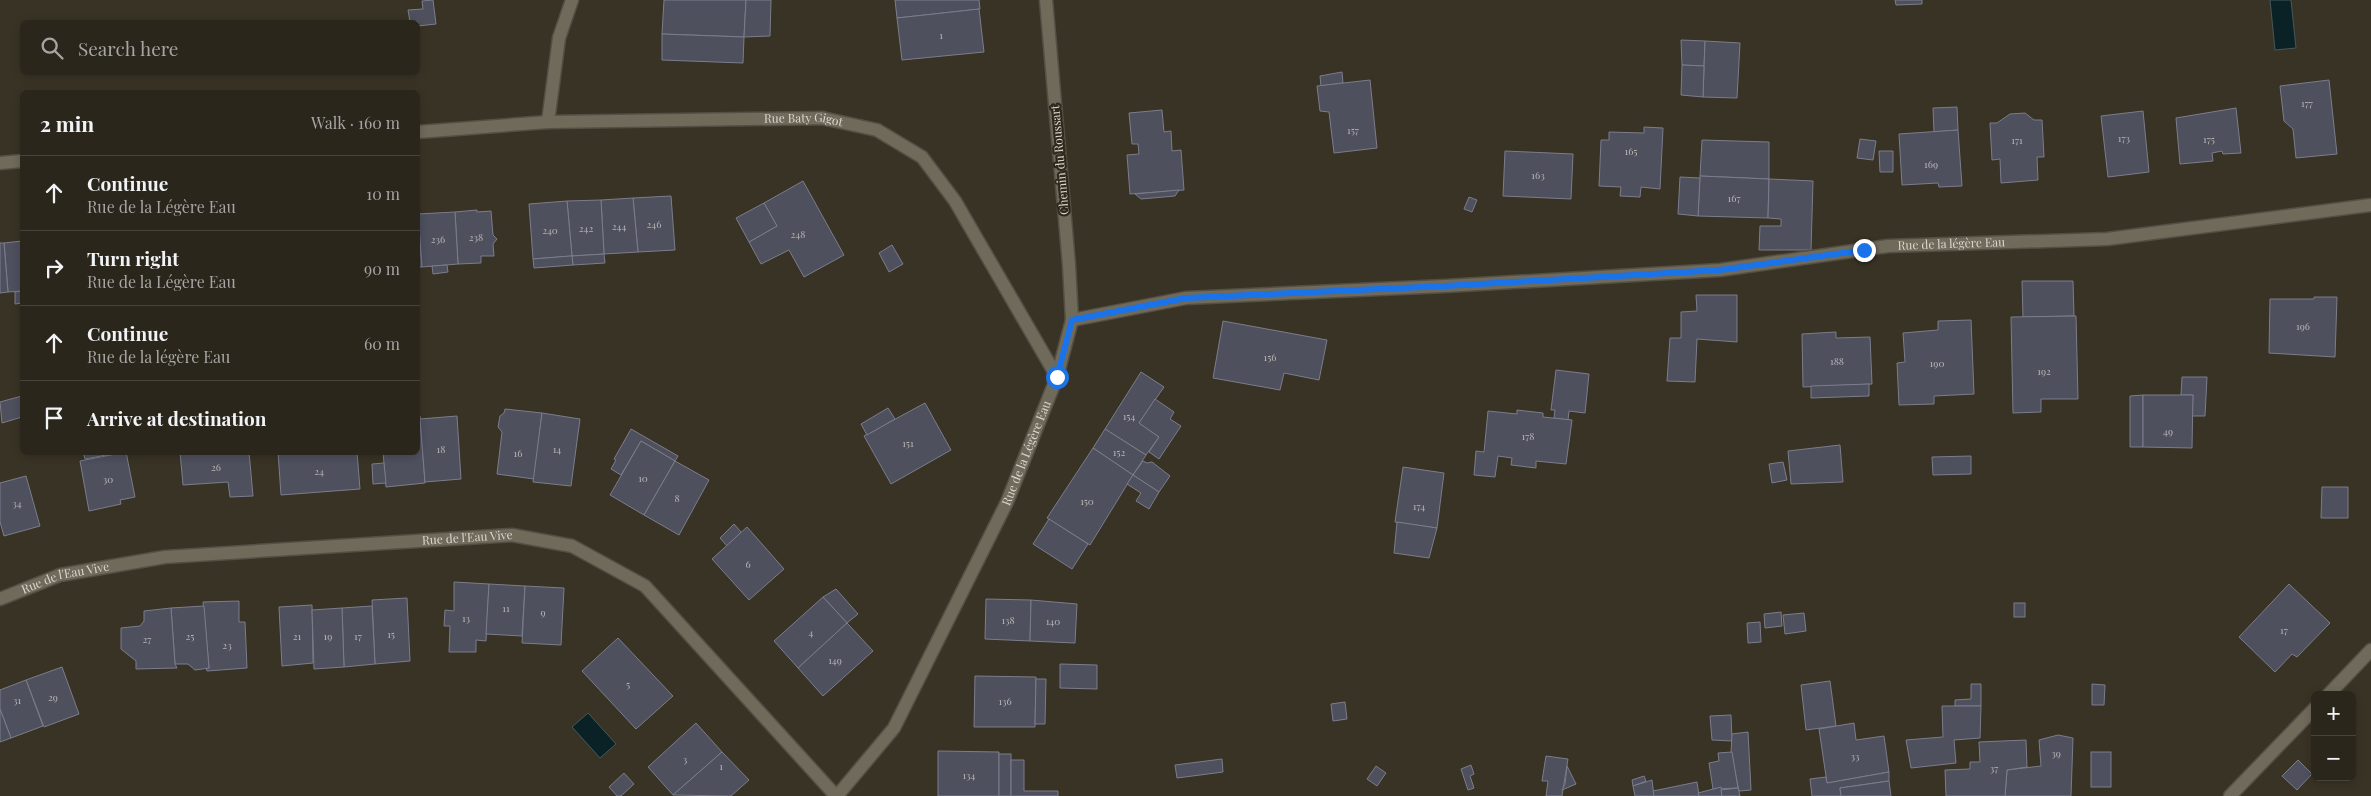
<!DOCTYPE html>
<html lang="en">
<head>
<meta charset="utf-8">
<style>
  body { margin:0; font-family:"Playfair Display",serif; background:#373229; color:#f1f3f6 }
  .controls { position:absolute; right:15px; bottom:15px; display:grid; overflow:hidden; border-radius:8px; box-shadow:0 2px 8px #0003 }
  .controls button { width:45px; height:45px; display:grid; place-items:center; padding:0; border:0; border-bottom:1px solid #47433b; background:#2b261c; color:#f1f3f6; font:25px sans-serif }
  .stop { position:absolute; width:15px; height:15px; margin:-11px; border:4px solid #1a73e8; border-radius:50%; background:#fff }
  .stop.end { background:#1a73e8; border-color:#fff; box-shadow:0 1px 5px #0008 }
  .list { margin:0; padding:0; list-style:none }
  h2 { display:flex; justify-content:space-between; align-items:center; height:65px; margin:0; padding:0 20px; font-size:21px }
  h2 small { font-size:16px; font-weight:400; color:#a6a5a3 }
  .list li { display:grid; grid-template-columns:32px 1fr auto; gap:15px; align-items:center; box-sizing:border-box; height:75px; padding:0 20px; border-top:1px solid #47433b }
  .list b { display:block; font-size:19px; white-space:nowrap }
  .list p { margin:0; font-size:16px; white-space:nowrap; color:#a6a5a3 }
  .list em { font-size:16px; font-style:normal; color:#a6a5a3 }
  .icon { flex:none; width:28px; height:28px; fill:none; stroke:currentColor; stroke-width:2; stroke-linecap:round; stroke-linejoin:round }
  .map { position:relative; flex:none; width:2371px; height:796px; overflow:hidden }
  .search { position:absolute; background:#2b261c; box-shadow:0 2px 8px #0003; left:20px; top:20px; width:400px; height:55px; display:flex; align-items:center; gap:12px; box-sizing:border-box; padding:0 18px; border-radius:8px; color:#a6a5a3; font-size:19px }
  .panel { position:absolute; background:#2b261c; box-shadow:0 2px 8px #0003; left:20px; top:90px; width:400px; height:365px; border-radius:8px }
  .map>svg:first-child { display:block }
</style>
</head>
<body>
<div class="map">
<svg width="2371" height="796" viewBox="0 0 2371 796">
  <rect width="100%" height="100%" fill="#393325"/>
  <g fill="#0a2226" stroke="#485858">
    <path d="M2270 0H2291L2296 48 2275 50Z"/>
    <path d="M588 713 616 744 600 758 572 727Z"/>
  </g>
  <g fill="#4f505e" stroke="#7c7d8c">
    <path d="M433 0 436 24 418 26V22H410L408 10 423 9 422 1Z"/>
    <path d="M664 0H746L744 37 662 34Z"/>
    <path d="M746 0H771L770 36 744 37Z"/>
    <path d="M895 0H979L980 9 897 18Z"/>
    <path d="M1895 0H1922V4L1896 5Z"/>
    <path d="M979 9 984 52 902 60 897 18Z"/>
    <path d="M662 34 744 37 743 63 662 60Z"/>
    <path d="M1681 40 1705 41 1704 66 1682 65Z"/>
    <path d="M1705 41 1740 43 1737 98 1703 97Z"/>
    <path d="M1682 65 1704 66 1703 97 1681 95Z"/>
    <path d="M1342 72 1343 83 1321 86 1320 76Z"/>
    <path d="M1370 80 1377 148 1334 153 1329 112 1320 111 1317 86Z"/>
    <path d="M2329 80 2337 154 2296 158 2293 129 2284 121 2280 86Z"/>
    <path d="M1957 107 1958 130 1934 132 1933 108Z"/>
    <path d="M2236 108 2241 153 2223 154 2222 151 2212 153 2213 161 2180 164 2176 118Z"/>
    <path d="M1162 110 1164 132 1171 131 1172 151 1181 150 1184 190 1130 194 1127 155 1139 154 1138 144H1132L1129 113Z"/>
    <path d="M2143 111 2149 172 2108 177 2101 116Z"/>
    <path d="M2025 113 2034 120H2042L2044 157H2037L2038 180 2001 183 2000 159 1992 160 1990 123H1997L2010 114Z"/>
    <path d="M1644 127 1663 128 1660 189 1641 187 1640 197 1620 196 1621 187 1599 186 1601 140H1609V132L1644 133Z"/>
    <path d="M1958 130 1962 186 1939 187 1938 183 1902 185 1899 134Z"/>
    <path d="M1860 139 1876 141 1873 160 1857 158Z"/>
    <path d="M1702 140 1769 142V179L1700 176Z"/>
    <path d="M1505 151 1573 154 1571 199 1503 196Z"/>
    <path d="M1879 151H1893V172H1880Z"/>
    <path d="M1700 176 1769 179 1768 218 1698 216Z"/>
    <path d="M1680 177 1700 178 1698 216 1678 214Z"/>
    <path d="M1769 179 1813 181 1811 250H1759L1760 226H1781V219L1768 218Z"/>
    <path d="M803 181 844 255 804 277 789 250 761 264 749 242 777 226 764 203Z"/>
    <path d="M1179 190 1175 196 1141 199 1135 194Z"/>
    <path d="M671 196 675 250 638 252 633 198Z"/>
    <path d="M1469 197 1477 200 1472 212 1464 209Z"/>
    <path d="M633 198 638 252 604 254 601 200Z"/>
    <path d="M601 200 604 254 572 256 567 201Z"/>
    <path d="M567 201 572 256 533 259 529 204Z"/>
    <path d="M764 203 777 226 749 242 736 218Z"/>
    <path d="M477 210V212L491 211 493 235 497 239 493 244 494 256H481V263L458 264 455 212Z"/>
    <path d="M418 212 422 267H418Z"/>
    <path d="M455 212 458 264 422 267 418 214Z"/>
    <path d="M22 241V291L8 292 4 243Z"/>
    <path d="M0 243H4L8 292 0 293Z"/>
    <path d="M892 245 903 264 889 272 879 253Z"/>
    <path d="M604 254 605 263 573 265 572 256Z"/>
    <path d="M570 256H572L573 265 534 268 533 259Z"/>
    <path d="M447 265 448 272 433 274 432 266Z"/>
    <path d="M2022 281H2073L2074 316 2023 317Z"/>
    <path d="M22 291V303L15 304V292Z"/>
    <path d="M1696 295H1737V342L1697 339 1695 382 1667 381 1670 338H1681V312L1697 311Z"/>
    <path d="M2314 297H2337L2335 357 2269 353 2270 299H2314Z"/>
    <path d="M2076 316 2078 399H2041V412L2013 413 2011 317Z"/>
    <path d="M1971 320 1974 394 1934 396V404L1899 405 1897 363 1905 362 1903 333 1938 330V321Z"/>
    <path d="M1223 321 1327 340 1319 380 1284 373 1280 390 1213 378Z"/>
    <path d="M1836 332V338L1870 337 1872 384 1803 387 1802 334Z"/>
    <path d="M1556 370 1589 374 1585 413 1569 411 1568 420 1554 418 1555 410H1551Z"/>
    <path d="M1141 372 1164 387 1139 423 1159 437 1146 455 1105 429Z"/>
    <path d="M2182 377H2207L2205 416H2192L2193 395H2181Z"/>
    <path d="M1869 384V396L1811 398V386Z"/>
    <path d="M2143 395V447H2130V396Z"/>
    <path d="M2143 395H2193L2192 448 2143 447Z"/>
    <path d="M22 396V417L2 423 0 402Z"/>
    <path d="M1155 399 1174 412 1170 419 1181 426 1159 459 1149 452 1159 437 1139 423Z"/>
    <path d="M925 403 951 450 891 484 864 436Z"/>
    <path d="M888 408 895 419 867 435 861 424Z"/>
    <path d="M505 409 542 413 534 479 497 474 502 432 498 427 500 416 504 413Z"/>
    <path d="M1517 410 1543 413V417L1572 420 1566 464 1536 461V468L1511 465 1512 458 1498 456 1495 477 1474 475 1476 451 1484 452 1488 411 1517 414Z"/>
    <path d="M542 413 580 419 571 486 533 482Z"/>
    <path d="M418 416H420L425 483 386 487 383 452H418Z"/>
    <path d="M457 416 461 479 425 482 420 419Z"/>
    <path d="M631 429 678 456 675 461 641 441 621 475 611 469 616 460 614 459Z"/>
    <path d="M1105 429 1146 455 1133 475 1093 448Z"/>
    <path d="M641 441 675 461 644 515 610 495Z"/>
    <path d="M1840 445 1843 482 1791 484 1788 451Z"/>
    <path d="M1093 448 1133 475 1090 545 1047 518Z"/>
    <path d="M83 452H122L85 459Z"/>
    <path d="M126 452 135 497 120 500 121 504 89 511 80 461Z"/>
    <path d="M180 452H249L253 496 230 497 228 482 183 485Z"/>
    <path d="M278 452H357L360 489 281 495Z"/>
    <path d="M1971 456V474L1933 475 1932 457Z"/>
    <path d="M675 461 709 480 679 535 644 515Z"/>
    <path d="M1143 461 1147 463 1152 462 1170 476 1159 492 1133 475Z"/>
    <path d="M1783 462 1787 480 1772 483 1769 464Z"/>
    <path d="M384 463 386 483 373 484 372 464Z"/>
    <path d="M1403 467 1444 473 1437 528 1395 522Z"/>
    <path d="M1133 475 1159 492 1149 509 1136 501 1141 493 1127 484Z"/>
    <path d="M26 476 40 526 4 536 0 522V483Z"/>
    <path d="M2322 487H2348V518H2321Z"/>
    <path d="M1049 519 1088 544 1072 569 1033 544Z"/>
    <path d="M1397 522 1437 528 1429 558 1394 553Z"/>
    <path d="M734 524 741 532 727 546 720 538Z"/>
    <path d="M747 527 784 569 749 600 712 559Z"/>
    <path d="M454 582 489 584 486 641 476 640V652H449L450 626H444L445 610 454 611Z"/>
    <path d="M489 584 525 586 522 636 486 634Z"/>
    <path d="M2289 584 2330 623 2297 657 2292 654 2275 672 2239 637Z"/>
    <path d="M525 586 564 588 561 645 522 643Z"/>
    <path d="M836 589 858 614 847 623 823 597Z"/>
    <path d="M823 597 847 623 798 668 774 641Z"/>
    <path d="M407 598 410 661 375 664 372 600Z"/>
    <path d="M986 599 1031 600 1030 641 985 639Z"/>
    <path d="M1031 600 1077 604 1075 643 1030 641Z"/>
    <path d="M239 601V622H245L247 668 207 671 206 668H209L203 602Z"/>
    <rect x="2014" y="603" width="11" height="14"/>
    <path d="M312 605 313 663 282 666 279 607Z"/>
    <path d="M204 606 209 668 195 670 188 664H175L171 608Z"/>
    <path d="M372 606 375 664 344 667 342 608Z"/>
    <path d="M171 608 175 664 177 668 136 669V661L121 649V628L140 626 144 621V611Z"/>
    <path d="M342 608 344 667 314 669 312 610Z"/>
    <path d="M1781 612 1782 626 1765 628 1764 614Z"/>
    <path d="M1804 613 1806 631 1785 634 1783 615Z"/>
    <path d="M1760 622 1761 642 1748 643 1747 623Z"/>
    <path d="M847 623 873 651 823 696 798 668Z"/>
    <path d="M618 638 673 696 636 729 582 671Z"/>
    <path d="M1060 664 1097 665V689L1060 688Z"/>
    <path d="M62 667 79 714 44 727 26 680Z"/>
    <path d="M975 676 1036 677 1035 727H974Z"/>
    <path d="M1036 679H1046L1045 724H1035Z"/>
    <path d="M26 680 43 726 11 738 0 709V690Z"/>
    <path d="M1830 681 1836 726 1806 730 1801 685Z"/>
    <path d="M1971 684H1981V706H1955V700L1971 699Z"/>
    <path d="M2092 684 2105 685 2104 705H2092Z"/>
    <path d="M1345 702 1347 719 1333 721 1331 704Z"/>
    <path d="M1942 706H1981L1980 738 1954 740 1956 763 1911 768 1906 740 1943 737Z"/>
    <path d="M0 709 11 738 0 742Z"/>
    <path d="M1731 715 1732 741 1712 740 1710 716Z"/>
    <path d="M696 723 722 752 673 795 648 767Z"/>
    <path d="M1854 723 1856 740 1884 736 1889 772 1827 783 1819 729Z"/>
    <path d="M1748 732 1751 790 1739 791 1731 753 1732 734Z"/>
    <path d="M2058 735 2073 738 2071 796H2005L2007 770 2041 766 2039 740Z"/>
    <path d="M2026 740 2027 767 2007 770 2005 796H1946L1945 770 1970 769V762H1980L1979 742Z"/>
    <path d="M938 751 999 752V796H938Z"/>
    <path d="M722 752 749 780 731 796 673 795Z"/>
    <path d="M1732 752 1738 788 1713 789 1709 763 1719 761 1718 753Z"/>
    <rect x="2091" y="752" width="20" height="35"/>
    <rect x="999" y="754" width="12" height="42"/>
    <path d="M1546 756 1568 759 1562 796H1546L1548 781H1542Z"/>
    <path d="M1222 759 1223 772 1177 778 1175 765Z"/>
    <path d="M1011 760H1024V791H1058V796H1011Z"/>
    <path d="M2298 760 2312 774 2297 790 2282 776Z"/>
    <path d="M1471 765 1474 774 1470 776 1474 788 1468 790 1461 769Z"/>
    <path d="M1376 766 1386 773 1377 786 1367 779Z"/>
    <path d="M1567 766 1576 784 1562 790 1565 784Z"/>
    <path d="M1889 772V781L1840 788 1841 796H1812L1810 779 1826 777 1827 783Z"/>
    <path d="M624 773 634 784 621 796H617L609 787Z"/>
    <path d="M1644 776 1646 781 1633 786 1632 780Z"/>
    <path d="M1652 780 1654 796H1635L1633 786Z"/>
    <path d="M1889 781 1891 796H1841L1840 788Z"/>
    <path d="M1697 782 1699 796H1654L1653 791Z"/>
    <path d="M1721 787 1722 796H1699L1698 793Z"/>
    <path d="M1738 788 1740 796H1722L1721 790Z"/>
  </g>
  <g fill="none" stroke-linecap="round" stroke-linejoin="round">
    <g stroke="#544f44" stroke-width="15">
      <g id="minor">
        <path d="M548 122 559 38 572 0"/>
        <path id="s1" d="M418 132 548 122 822 118 877 130 922 157 955 201 1057 377"/>
        <path d="M0 163 22 161"/>
        <path id="s2" d="M1072 320 1186 298 1445 286 1720 270 1888 246 2107 239 2371 205"/>
        <path id="s3" d="M0 599 60 575 165 557 512 535 572 546 645 586 836 796"/>
        <path d="M2328 695 2371 650"/>
        <path id="s4" d="M837 796 894 728 1007 502 1057 377 1072 320 1069 265 1046 0"/>
        <path d="M2230 796 2315 708"/>
      </g>
    </g>
    <use href="#minor" stroke="#706a5b" stroke-width="12"/>
  </g>
  <g fill="none" stroke-linecap="round" stroke-linejoin="round">
    <path stroke="#1a73e8" stroke-width="6" d="M1057 377 1072 320 1186 298 1445 286 1720 270 1864 250"/>
  </g>
  <g text-anchor="middle" stroke-width="4.5" stroke-linejoin="round" paint-order="stroke">
    <g font-size="10" fill="#b7b4b2">
      <text x="941" y="39">1</text>
      <text x="2307" y="107">177</text>
      <text x="1353" y="134">157</text>
      <text x="2124" y="142">173</text>
      <text x="2209" y="143">175</text>
      <text x="2017" y="144">171</text>
      <text x="1631" y="155">165</text>
      <text x="1931" y="168">169</text>
      <text x="1538" y="179">163</text>
      <text x="1734" y="202">167</text>
      <text x="654" y="228">246</text>
      <text x="619" y="230">244</text>
      <text x="586" y="232">242</text>
      <text x="550" y="234">240</text>
      <text x="798" y="238">248</text>
      <text x="476" y="241">238</text>
      <text x="438" y="243">236</text>
      <text x="2303" y="330">196</text>
      <text x="1270" y="361">156</text>
      <text x="1837" y="365">188</text>
      <text x="1937" y="367">190</text>
      <text x="2044" y="375">192</text>
      <text x="1129" y="420">154</text>
      <text x="2168" y="435">49</text>
      <text x="1528" y="440">178</text>
      <text x="908" y="447">151</text>
      <text x="441" y="453">18</text>
      <text x="557" y="453">14</text>
      <text x="1119" y="456">152</text>
      <text x="518" y="457">16</text>
      <text x="216" y="471">26</text>
      <text x="319" y="475">24</text>
      <text x="643" y="482">10</text>
      <text x="108" y="483">30</text>
      <text x="677" y="502">8</text>
      <text x="1087" y="505">150</text>
      <text x="17" y="507">34</text>
      <text x="1419" y="510">174</text>
      <text x="748" y="568">6</text>
      <text x="506" y="612">11</text>
      <text x="543" y="616">9</text>
      <text x="466" y="622">13</text>
      <text x="1008" y="624">138</text>
      <text x="1053" y="625">140</text>
      <text x="2284" y="634">17</text>
      <text x="811" y="636">4</text>
      <text x="391" y="638">15</text>
      <text x="190" y="640">25</text>
      <text x="297" y="640">21</text>
      <text x="328" y="640">19</text>
      <text x="358" y="640">17</text>
      <text x="147" y="643">27</text>
      <text x="227" y="649">23</text>
      <text x="835" y="664">149</text>
      <text x="628" y="688">5</text>
      <text x="53" y="701">29</text>
      <text x="17" y="704">31</text>
      <text x="1005" y="705">136</text>
      <text x="2056" y="757">39</text>
      <text x="1855" y="760">33</text>
      <text x="685" y="763">3</text>
      <text x="721" y="770">1</text>
      <text x="1994" y="772">37</text>
      <text x="969" y="779">134</text>
    </g>
    <g font-size="12" fill="#dad6ce" stroke="#2e291c">
      <text dy="4" stroke="none"><textPath href="#s1" startOffset="386">Rue Baty Gigot</textPath></text>
      <text transform="translate(1060 160) rotate(-95)" y="4">Chemin du Roussart</text>
      <text dy="4" stroke="none"><textPath href="#s2" startOffset="884">Rue de la légère Eau</textPath></text>
      <text dy="4" stroke="none"><textPath href="#s4" startOffset="394">Rue de la Légère Eau</textPath></text>
      <text dy="4" stroke="none"><textPath href="#s3" startOffset="474">Rue de l'Eau Vive</textPath></text>
      <text dy="4" stroke="none"><textPath href="#s3" startOffset="69">Rue de l'Eau Vive</textPath></text>
    </g>
  </g>
</svg>
<div class="controls">
<button>+</button>
<button>−</button>
</div>
<div class="stop" style="left:1057px;top:377px"></div>
<div class="stop end" style="left:1864px;top:250px"></div>
<div class="search"><svg class="icon" aria-label="search" viewBox="0 0 24 24"><circle cx="10" cy="10" r="6"/><path d="M15 15l6 6"/></svg>Search here</div>
<section class="panel">
<h2>2 min<small>Walk · 160 m</small></h2>
<ul class="list">
<li><svg class="icon" aria-label="ahead" viewBox="0 0 24 24"><path d="M12 20V5M6 11l6-6 6 6"/></svg><div><b>Continue</b><p>Rue de la Légère Eau</p></div><em>10 m</em></li>
<li><svg class="icon" aria-label="right" viewBox="0 0 24 24"><path d="M7 20v-9h11M14 6l5 5-5 5"/></svg><div><b>Turn right</b><p>Rue de la Légère Eau</p></div><em>90 m</em></li>
<li><svg class="icon" aria-label="ahead" viewBox="0 0 24 24"><path d="M12 20V5M6 11l6-6 6 6"/></svg><div><b>Continue</b><p>Rue de la légère Eau</p></div><em>60 m</em></li>
<li><svg class="icon" aria-label="arrive" viewBox="0 0 24 24"><path d="M6 21V4h12l-3 4 3 4H6"/></svg><div><b>Arrive at destination</b></div></li>
</ul>
</section>
</div>
</body>
</html>
